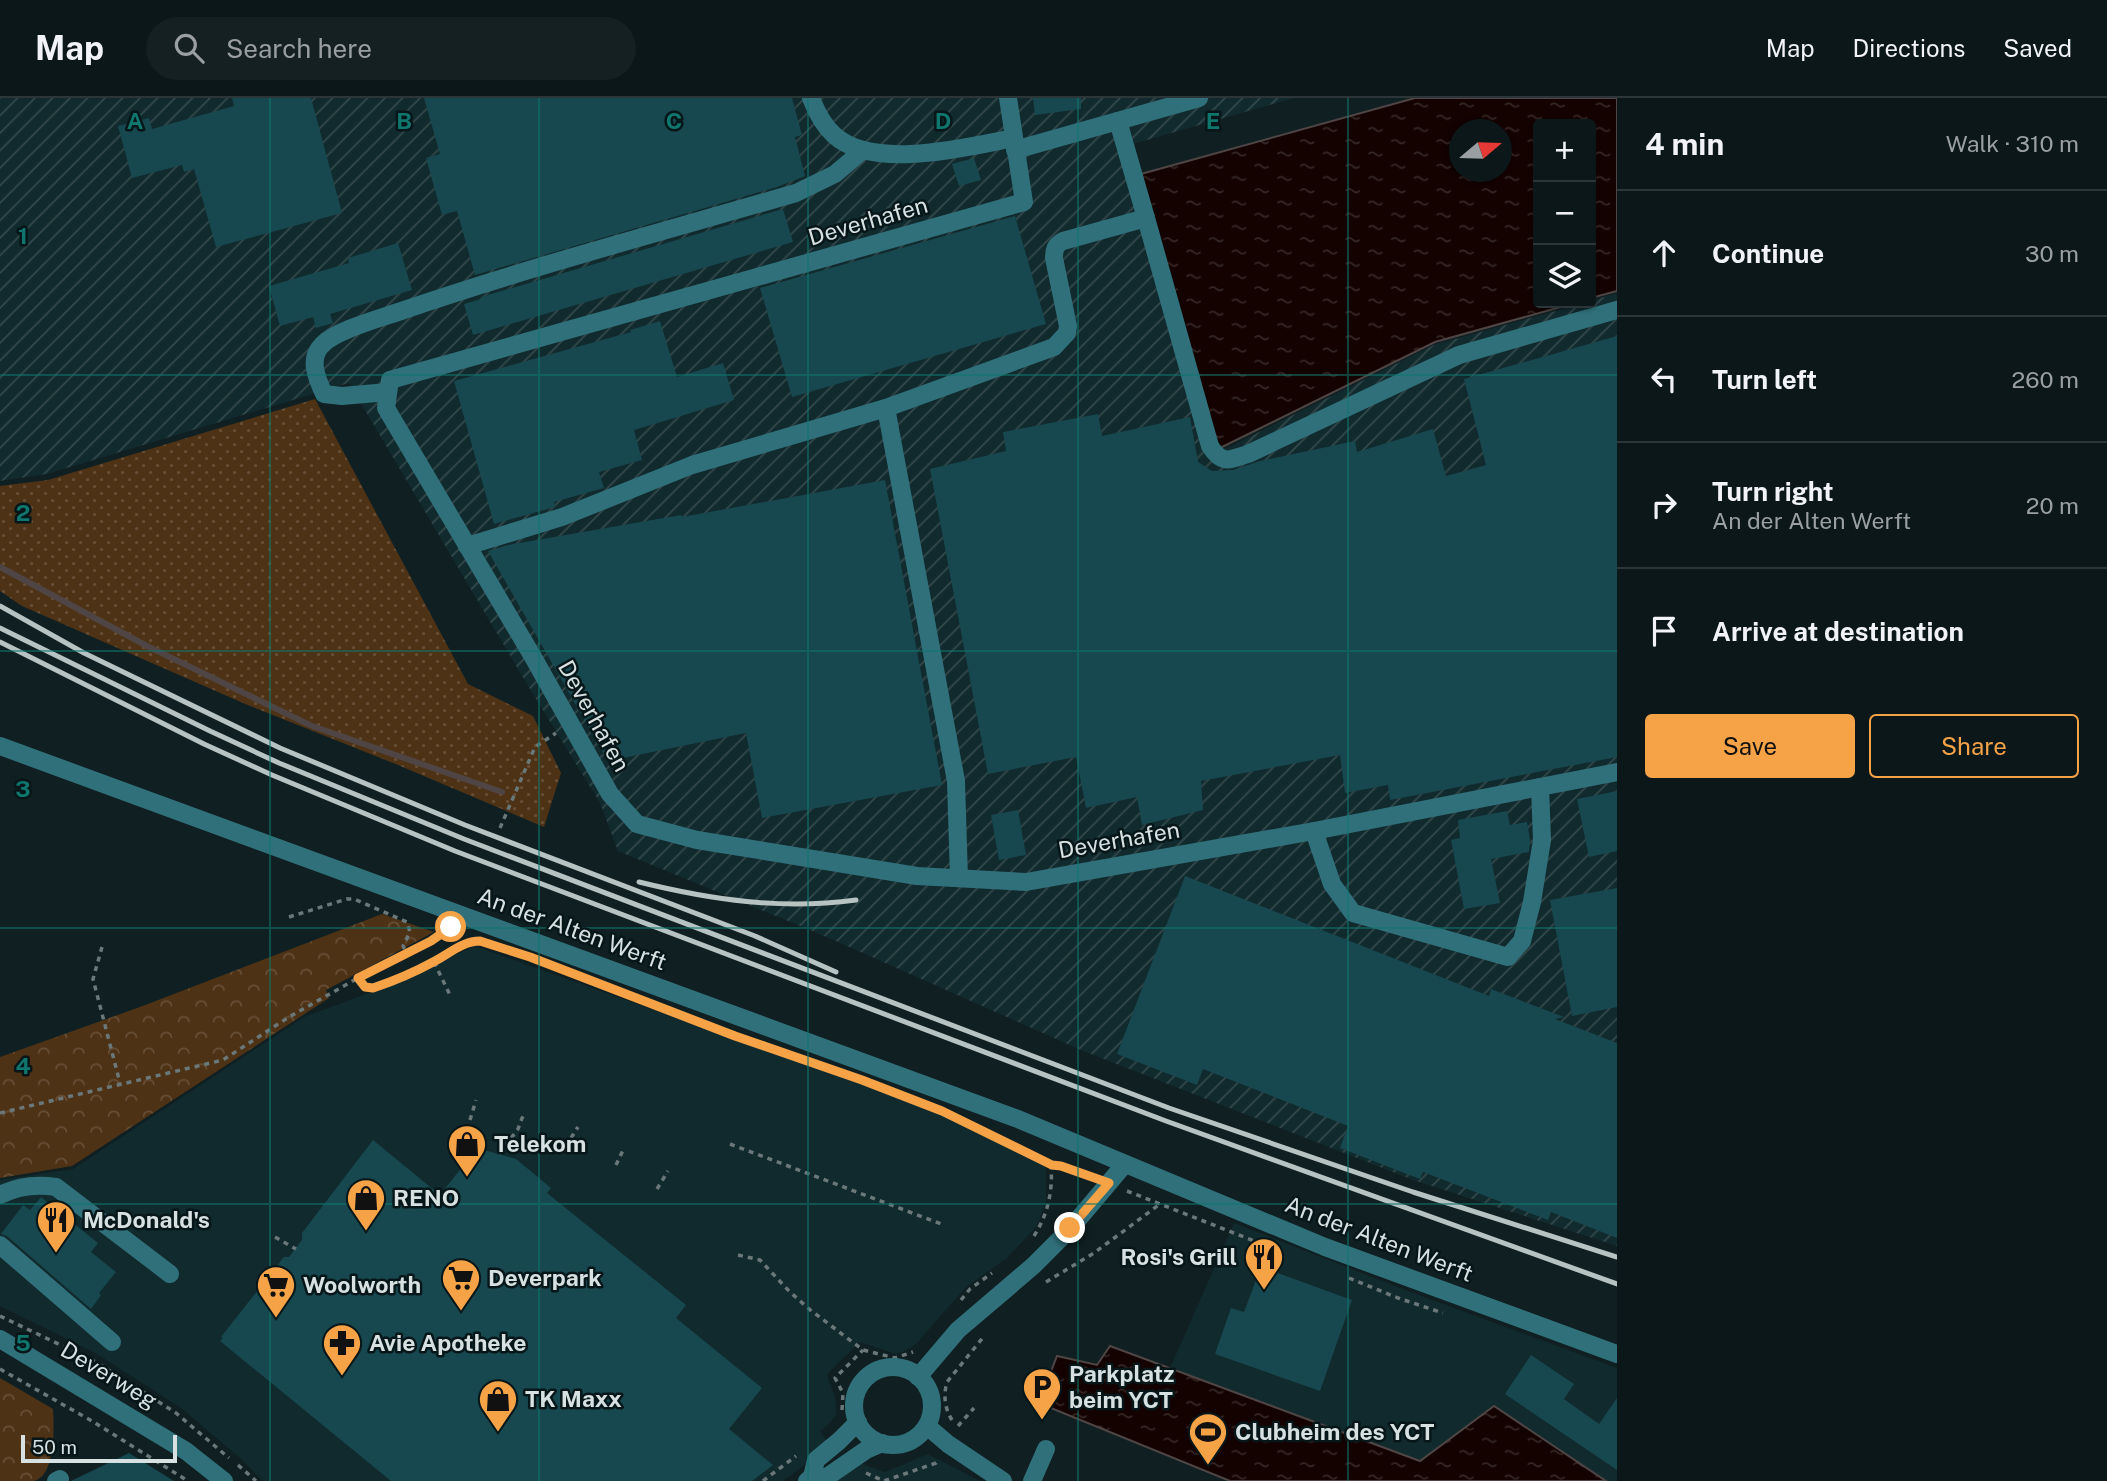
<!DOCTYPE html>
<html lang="en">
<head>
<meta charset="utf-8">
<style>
  body { margin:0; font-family:"Public Sans",sans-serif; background:#152022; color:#f1f3f6 }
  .controls { position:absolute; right:21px; top:21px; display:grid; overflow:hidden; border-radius:7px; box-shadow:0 2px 5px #0004 }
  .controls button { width:63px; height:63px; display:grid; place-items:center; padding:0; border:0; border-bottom:2px solid #2c3638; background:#0c1719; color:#f1f3f6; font:35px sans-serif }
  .compass { position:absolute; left:1449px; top:21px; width:63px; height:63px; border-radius:50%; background:#0c1719; box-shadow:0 2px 5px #0004; rotate:71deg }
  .scale { position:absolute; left:21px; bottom:18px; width:156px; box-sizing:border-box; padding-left:7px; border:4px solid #d7e1e2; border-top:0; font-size:19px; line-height:24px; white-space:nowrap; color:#d7e1e2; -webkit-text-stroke:5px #071618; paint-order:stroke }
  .stop { position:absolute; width:21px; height:21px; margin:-16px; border:5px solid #f6a247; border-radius:50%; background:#fff }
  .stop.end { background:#f6a247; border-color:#fff; box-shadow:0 2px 7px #0008 }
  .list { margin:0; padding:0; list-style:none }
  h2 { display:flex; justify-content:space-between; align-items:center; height:91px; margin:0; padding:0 28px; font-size:30px }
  h2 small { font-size:23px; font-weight:400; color:#9a9fa2 }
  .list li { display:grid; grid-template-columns:46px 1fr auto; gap:21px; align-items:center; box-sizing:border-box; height:126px; padding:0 28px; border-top:2px solid #2c3638 }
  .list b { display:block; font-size:26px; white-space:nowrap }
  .list p { margin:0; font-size:23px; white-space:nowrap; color:#9a9fa2 }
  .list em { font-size:23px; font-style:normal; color:#9a9fa2 }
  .actions { display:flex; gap:14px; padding:21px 28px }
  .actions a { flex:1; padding:16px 0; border:2px solid #f6a247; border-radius:7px; text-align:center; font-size:24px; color:#f6a247 }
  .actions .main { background:#f6a247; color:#111 }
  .icon { flex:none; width:38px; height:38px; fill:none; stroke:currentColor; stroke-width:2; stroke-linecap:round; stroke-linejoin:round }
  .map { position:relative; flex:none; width:1617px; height:1383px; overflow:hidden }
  header { display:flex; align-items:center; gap:42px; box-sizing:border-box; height:98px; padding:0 35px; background:#0c1719; border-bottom:2px solid #2c3638 }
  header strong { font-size:33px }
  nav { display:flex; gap:38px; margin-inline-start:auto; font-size:24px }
  .search { width:490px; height:63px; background:#152022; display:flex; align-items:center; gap:18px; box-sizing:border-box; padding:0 24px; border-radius:38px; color:#9a9fa2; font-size:26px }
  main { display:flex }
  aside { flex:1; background:#0c1719 }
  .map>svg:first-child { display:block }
</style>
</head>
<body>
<header>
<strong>Map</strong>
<div class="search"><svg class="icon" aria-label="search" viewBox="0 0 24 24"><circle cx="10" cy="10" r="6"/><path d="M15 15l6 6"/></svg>Search here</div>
<nav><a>Map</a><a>Directions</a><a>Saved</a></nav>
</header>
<main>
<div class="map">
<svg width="1617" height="1383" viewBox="0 0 1617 1383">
  <defs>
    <pattern id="industrial-furrows" width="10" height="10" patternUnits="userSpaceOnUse" patternTransform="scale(1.75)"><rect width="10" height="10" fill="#112a2e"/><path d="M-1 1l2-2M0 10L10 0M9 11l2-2" fill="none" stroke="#33494c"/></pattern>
    <pattern id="grass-dots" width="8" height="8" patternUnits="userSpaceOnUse" patternTransform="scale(1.75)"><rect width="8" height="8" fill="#4e3215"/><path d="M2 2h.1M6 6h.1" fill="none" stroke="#674f37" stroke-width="1.8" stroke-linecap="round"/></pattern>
    <pattern id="forest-crowns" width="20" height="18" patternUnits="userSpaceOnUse" patternTransform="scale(1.75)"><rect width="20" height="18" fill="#4e3215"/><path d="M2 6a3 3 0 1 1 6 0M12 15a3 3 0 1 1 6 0" fill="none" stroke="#674f37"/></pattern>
    <pattern id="water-ripples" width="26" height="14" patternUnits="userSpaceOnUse" patternTransform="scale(1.75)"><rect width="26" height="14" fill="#130200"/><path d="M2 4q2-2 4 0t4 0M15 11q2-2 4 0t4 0" fill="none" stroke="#352725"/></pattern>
  </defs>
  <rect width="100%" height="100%" fill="#101f21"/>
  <g fill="#112a2e">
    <path d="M475 848 939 1014 1046 1068V1104L1037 1128 1007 1160 966 1189 916 1246 903 1254 895 1256 860 1244 837 1266 827 1277 835 1299 837 1316 829 1326 820 1333 830 1348 783 1383H263L240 1360 181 1310 97 1256 0 1208V1082L73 1071 304 919 387 888Z"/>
    <path d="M1234 1125 1408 1193 1617 1270V1383H1606L1494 1309 1420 1363 1170 1270Z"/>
    <path d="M928 1356 980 1383H834L860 1365 885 1374Z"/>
  </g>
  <path fill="url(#industrial-furrows)" d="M0 0H1294L1126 48 1217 355 1434 247 1584 205H1591V203L1617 195V1148L1413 1082 1081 952 829 840 618 753 600 705 525 583 349 285 47 376 0 383Z"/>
  <path fill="url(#grass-dots)" d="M315 301 468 586 533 618 561 675 544 729 398 667 243 605 22 508 0 493V388L48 382Z"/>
  <g fill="url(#forest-crowns)">
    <path d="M382 816 434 834 326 892 329 900 72 1068 0 1080V959L140 909Z"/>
    <path d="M0 1280 53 1311C54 1329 56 1377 34 1383 24 1383 10 1383 0 1383Z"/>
  </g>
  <g fill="url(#water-ripples)" stroke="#4e4544" stroke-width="2" fill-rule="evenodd">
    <path d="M1415 0H1617V193L1591 200V26H1538V205H1575L1435 244 1218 351 1141 76ZM1460 32H1502V74H1460Z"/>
    <path d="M1110 1248 1420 1363 1494 1308 1606 1383H1230L1046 1308 1043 1294 1057 1258 1097 1267Z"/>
  </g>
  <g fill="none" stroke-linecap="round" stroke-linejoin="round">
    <path stroke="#4e4544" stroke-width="6" d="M0 469 147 548 312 628 502 694"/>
  </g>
  <g fill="#17484f">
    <path d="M232 0H311L342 115 216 149 194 71 184 74 182 67 132 80 118 28 149 20 152 31 234 8Z"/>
    <path d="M424 0H792L802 37 795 39 805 78 777 89 475 177 457 113 442 117 426 60 440 56Z"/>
    <path d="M1033 0H1081V11L1035 17Z"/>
    <path d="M974 60 981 82 959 88 952 66Z"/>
    <path d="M783 111 793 144 473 237 464 206 481 201V199Z"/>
    <path d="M1015 118 1046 226 792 299 760 190Z"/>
    <path d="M398 145 412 192 330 216 333 225 316 230 313 219 280 228 269 188 349 165 348 160Z"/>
    <path d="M660 223 677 279 723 265 734 302 634 332 642 362 599 374 604 390 554 404 555 409 494 426 454 283 631 234 630 232Z"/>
    <path d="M1617 238V659L1390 702 1388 687 1345 695 1340 657 1201 683 1203 712 1142 727 1137 699 1086 710 1076 659 988 676 930 371 1006 353 1003 334 1098 316 1102 338 1190 319 1198 364 1212 373 1233 372 1260 363 1355 343 1357 354 1433 331 1446 378 1486 367 1464 281Z"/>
    <path d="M885 382 942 687 762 720 746 635 608 663 488 453 508 447 681 417 682 419Z"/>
    <path d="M1617 693V753L1589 759 1577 701Z"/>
    <path d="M1018 712 1026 757 999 762 991 717Z"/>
    <path d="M1507 713 1510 727 1527 724 1530 742 1529 754 1491 761 1500 805 1464 811 1451 742 1460 740 1458 722Z"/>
    <path d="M1185 778 1489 898 1491 891 1564 919 1555 921 1617 945V1140L1551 1114 1548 1122 1423 1074 1420 1081 1340 1050 1348 1028 1203 971 1197 987 1117 956Z"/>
    <path d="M1617 790V909L1572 918 1550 802Z"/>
    <path d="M373 1042 440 1097 477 1050 516 1061 551 1090 547 1095 686 1207 676 1220 762 1290 729 1331 773 1367 752 1383H391L220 1243 223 1240 221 1239 284 1159H289L302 1142V1135Z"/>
    <path d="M41 1099 98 1145 91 1154 116 1174 99 1195 101 1197 91 1211 7 1138 1 1136 23 1107 30 1112Z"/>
    <path d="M1261 1169 1352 1202 1320 1293 1215 1256 1231 1210 1244 1214Z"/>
    <path d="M1531 1257 1574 1286 1564 1301 1599 1326 1617 1300V1372L1505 1296Z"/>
    <path d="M129 1355 174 1383H71Z"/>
  </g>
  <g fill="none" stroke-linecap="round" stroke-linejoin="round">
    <g stroke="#6b787a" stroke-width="3.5" stroke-dasharray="5 5" stroke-linecap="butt">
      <path d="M500 730 535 649 556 635"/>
      <path d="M289 819 347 801H354L407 824 410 834 403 848 407 856"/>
      <path d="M102 849 93 881 120 985"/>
      <path d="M434 864 450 897"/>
      <path d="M358 880 365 889 373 890 434 864 464 846 474 843"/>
      <path d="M0 1015 223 962 289 919 358 880 431 843 446 832"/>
      <path d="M470 1022 476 1002"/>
      <path d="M964 1023 1051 1067 1061 1068 1091 1078"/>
      <path d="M571 1040 578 1029"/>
      <path d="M730 1046 944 1127"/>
      <path d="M499 1056 518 1031 524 1015"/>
      <path d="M616 1067 624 1050"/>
      <path d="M657 1091 668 1073"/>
      <path d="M1127 1093 1267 1148"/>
      <path d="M1034 1138C1048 1116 1053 1093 1051 1067"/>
      <path d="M275 1139 296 1151"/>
      <path d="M738 1157 760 1162 789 1193 809 1211 863 1252 895 1260 913 1254"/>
      <path d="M1349 1180 1398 1200 1443 1215"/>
      <path d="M1046 1184 1094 1155 1160 1106"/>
      <path d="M961 1202 970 1191 992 1175"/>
      <path d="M0 1218 96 1264 176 1315 229 1360"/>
      <path d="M0 1271 92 1323 188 1383"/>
      <path d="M842 1312 843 1295 835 1280 863 1252"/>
      <path d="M952 1322C945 1311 943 1298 947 1284L985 1237"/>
      <path d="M958 1328 974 1310"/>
      <path d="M238 1367 256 1383"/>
      <path d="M866 1375 884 1383 936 1365 939 1361"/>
      <path d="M763 1383 796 1358"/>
    </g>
    <g stroke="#30707a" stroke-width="18">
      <path d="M811 0C816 13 823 27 834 37 873 73 967 49 1014 40"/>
      <path d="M1008 0 1024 104 390 282 386 310 533 559 610 696 637 726 697 742 917 778 1026 784 1314 733 1617 674"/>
      <path d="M1015 52 1199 0"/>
      <path d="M1146 120 1210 348C1222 367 1229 362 1248 356L1459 257 1617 212"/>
      <path d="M388 294 342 298 324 296C317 281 308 261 322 247 335 232 385 219 404 212 533 168 665 133 796 95L835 76 862 53"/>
      <path d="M886 310 956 683 959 780"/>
      <path d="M467 448 562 419 692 367 886 310 1054 249 1067 235 1068 228 1054 160C1054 152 1055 147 1063 143L1146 120 1118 23"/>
      <path d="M0 648 1018 1021 1325 1149 1617 1256"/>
      <path d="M1314 733 1332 786 1353 815 1508 859 1522 843 1532 804 1542 742 1540 689"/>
      <path d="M0 1097C18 1088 37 1086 56 1089L170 1176"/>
      <path d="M0 1147 112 1244"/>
      <path d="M0 1241 186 1353 224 1383"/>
      <circle cx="893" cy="1308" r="39"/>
      <path d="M918 1279 958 1232 1033 1168 1070 1131 1124 1067"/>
      <path d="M927 1328 948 1346 1003 1383"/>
      <path d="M812 1379 816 1362 839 1343 858 1324"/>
      <path d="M56 1383 60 1381"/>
      <path d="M807 1383 812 1379H827L866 1352 882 1345"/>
      <path d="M1032 1383 1046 1351"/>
    </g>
    <g stroke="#b7c2c3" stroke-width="5">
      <path d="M0 508 84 555 280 650 465 727 755 838 836 874"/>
      <path d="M0 530 210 633 279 665 464 741 1169 1010 1413 1094 1617 1159"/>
      <path d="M0 544 204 646 272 677 455 753 1166 1023 1617 1186"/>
      <path d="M639 784C712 802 781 812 856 802"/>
    </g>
  </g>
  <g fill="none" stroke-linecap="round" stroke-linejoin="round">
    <path stroke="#f6a247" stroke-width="9" d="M451 829 431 843 358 880 365 889 373 890C394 883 415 874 435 863 450 855 463 843 480 843L530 859 735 938 862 982 942 1013 1052 1067 1061 1068 1109 1085 1070 1130"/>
  </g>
  <path fill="none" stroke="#0f766e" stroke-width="2" stroke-opacity="0.55" d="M270 0V1383M539 0V1383M808 0V1383M1078 0V1383M1348 0V1383M0 277H1617M0 553H1617M0 830H1617M0 1106H1617"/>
  <defs>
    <g id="shop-pin" transform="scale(2.0125)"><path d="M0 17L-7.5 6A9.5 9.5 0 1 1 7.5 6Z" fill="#f6a247" stroke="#071618"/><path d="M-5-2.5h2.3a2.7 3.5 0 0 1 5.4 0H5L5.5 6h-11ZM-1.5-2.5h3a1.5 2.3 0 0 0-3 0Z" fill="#111"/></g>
    <g id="restaurant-pin" transform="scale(2.0125)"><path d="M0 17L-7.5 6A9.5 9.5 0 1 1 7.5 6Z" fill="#f6a247" stroke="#071618"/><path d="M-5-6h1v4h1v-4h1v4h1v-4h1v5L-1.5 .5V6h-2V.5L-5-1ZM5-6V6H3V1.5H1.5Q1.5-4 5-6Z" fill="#111"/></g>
    <g id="supermarket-pin" transform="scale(2.0125)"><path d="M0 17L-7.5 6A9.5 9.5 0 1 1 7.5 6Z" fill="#f6a247" stroke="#071618"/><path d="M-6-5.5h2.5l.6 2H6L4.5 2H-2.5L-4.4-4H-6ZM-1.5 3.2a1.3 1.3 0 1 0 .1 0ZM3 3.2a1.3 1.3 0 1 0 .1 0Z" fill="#111"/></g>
    <g id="pharmacy-pin" transform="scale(2.0125)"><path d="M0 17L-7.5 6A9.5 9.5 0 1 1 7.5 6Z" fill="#f6a247" stroke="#071618"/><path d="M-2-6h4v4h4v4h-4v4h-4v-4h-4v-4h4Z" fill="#111"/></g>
    <g id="parking-pin" transform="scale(2.0125)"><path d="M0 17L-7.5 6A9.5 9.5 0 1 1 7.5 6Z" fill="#f6a247" stroke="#071618"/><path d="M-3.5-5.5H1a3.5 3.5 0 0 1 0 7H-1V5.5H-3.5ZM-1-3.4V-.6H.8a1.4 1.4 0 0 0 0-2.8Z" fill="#111"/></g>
    <g id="stadium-pin" transform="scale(2.0125)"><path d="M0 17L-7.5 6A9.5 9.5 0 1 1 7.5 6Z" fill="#f6a247" stroke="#071618"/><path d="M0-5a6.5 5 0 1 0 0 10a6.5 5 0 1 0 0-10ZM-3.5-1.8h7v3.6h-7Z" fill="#111"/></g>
  </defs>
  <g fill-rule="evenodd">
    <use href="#shop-pin" x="467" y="1046"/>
    <use href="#shop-pin" x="366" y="1100"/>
    <use href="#restaurant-pin" x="56" y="1122"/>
    <use href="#restaurant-pin" x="1264" y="1159"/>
    <use href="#supermarket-pin" x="461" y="1180"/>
    <use href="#supermarket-pin" x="276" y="1187"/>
    <use href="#pharmacy-pin" x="342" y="1245"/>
    <use href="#parking-pin" x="1042" y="1289"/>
    <use href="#shop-pin" x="498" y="1301"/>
    <use href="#stadium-pin" x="1208" y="1334"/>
  </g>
  <g text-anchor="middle" stroke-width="5" stroke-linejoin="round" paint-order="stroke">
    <g font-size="23" fill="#d7e1e2" stroke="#071618">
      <text transform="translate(868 123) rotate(-16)" y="8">Deverhafen</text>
      <text transform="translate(594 618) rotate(61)" y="8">Deverhafen</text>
      <text transform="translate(1119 742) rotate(-10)" y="8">Deverhafen</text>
      <text transform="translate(572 831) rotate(20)" y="8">An der Alten Werft</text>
      <text transform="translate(1379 1141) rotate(21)" y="8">An der Alten Werft</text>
      <text transform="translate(109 1277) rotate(31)" y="8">Deverweg</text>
    </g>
    <g font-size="23" font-weight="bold" fill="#d7e1e2" stroke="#071618" text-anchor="start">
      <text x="494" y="1054">Telekom</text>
      <text x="393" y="1108">RENO</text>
      <text x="83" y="1130">McDonald's</text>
      <text x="1237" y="1167" text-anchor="end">Rosi's Grill</text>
      <text x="488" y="1188">Deverpark</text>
      <text x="303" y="1195">Woolworth</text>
      <text x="369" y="1253">Avie Apotheke</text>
      <text x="1069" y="1284">Parkplatz<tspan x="1069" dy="26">beim YCT</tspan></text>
      <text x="525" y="1309">TK Maxx</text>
      <text x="1235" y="1342">Clubheim des YCT</text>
    </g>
  </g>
  <g font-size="23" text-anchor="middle" font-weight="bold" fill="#0f766e" stroke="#071618" stroke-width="5" stroke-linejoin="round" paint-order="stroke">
    <text x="135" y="31">A</text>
    <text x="404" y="31">B</text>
    <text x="674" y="31">C</text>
    <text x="943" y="31">D</text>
    <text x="1213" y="31">E</text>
    <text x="23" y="146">1</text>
    <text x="23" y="423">2</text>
    <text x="23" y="699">3</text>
    <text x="23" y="976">4</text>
    <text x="23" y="1253">5</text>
  </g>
</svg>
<div class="controls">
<button>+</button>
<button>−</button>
<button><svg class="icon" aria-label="layers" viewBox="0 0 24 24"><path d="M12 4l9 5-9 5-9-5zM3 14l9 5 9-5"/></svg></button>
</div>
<svg class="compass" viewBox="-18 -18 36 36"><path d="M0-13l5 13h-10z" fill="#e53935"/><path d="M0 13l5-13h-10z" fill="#9a9fa2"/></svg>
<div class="scale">50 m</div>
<div class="stop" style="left:451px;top:829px"></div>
<div class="stop end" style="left:1070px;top:1130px"></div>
</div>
<aside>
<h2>4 min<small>Walk · 310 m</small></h2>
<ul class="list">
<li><svg class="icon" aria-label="ahead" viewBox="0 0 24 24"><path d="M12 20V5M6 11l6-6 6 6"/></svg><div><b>Continue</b></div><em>30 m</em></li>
<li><svg class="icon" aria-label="left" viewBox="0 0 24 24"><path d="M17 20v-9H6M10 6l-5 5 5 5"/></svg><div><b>Turn left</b></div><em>260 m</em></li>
<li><svg class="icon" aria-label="right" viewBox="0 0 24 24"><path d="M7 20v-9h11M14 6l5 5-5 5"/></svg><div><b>Turn right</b><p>An der Alten Werft</p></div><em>20 m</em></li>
<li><svg class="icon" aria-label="arrive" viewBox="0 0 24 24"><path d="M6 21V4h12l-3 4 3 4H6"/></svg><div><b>Arrive at destination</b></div></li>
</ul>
<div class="actions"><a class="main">Save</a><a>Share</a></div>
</aside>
</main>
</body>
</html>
